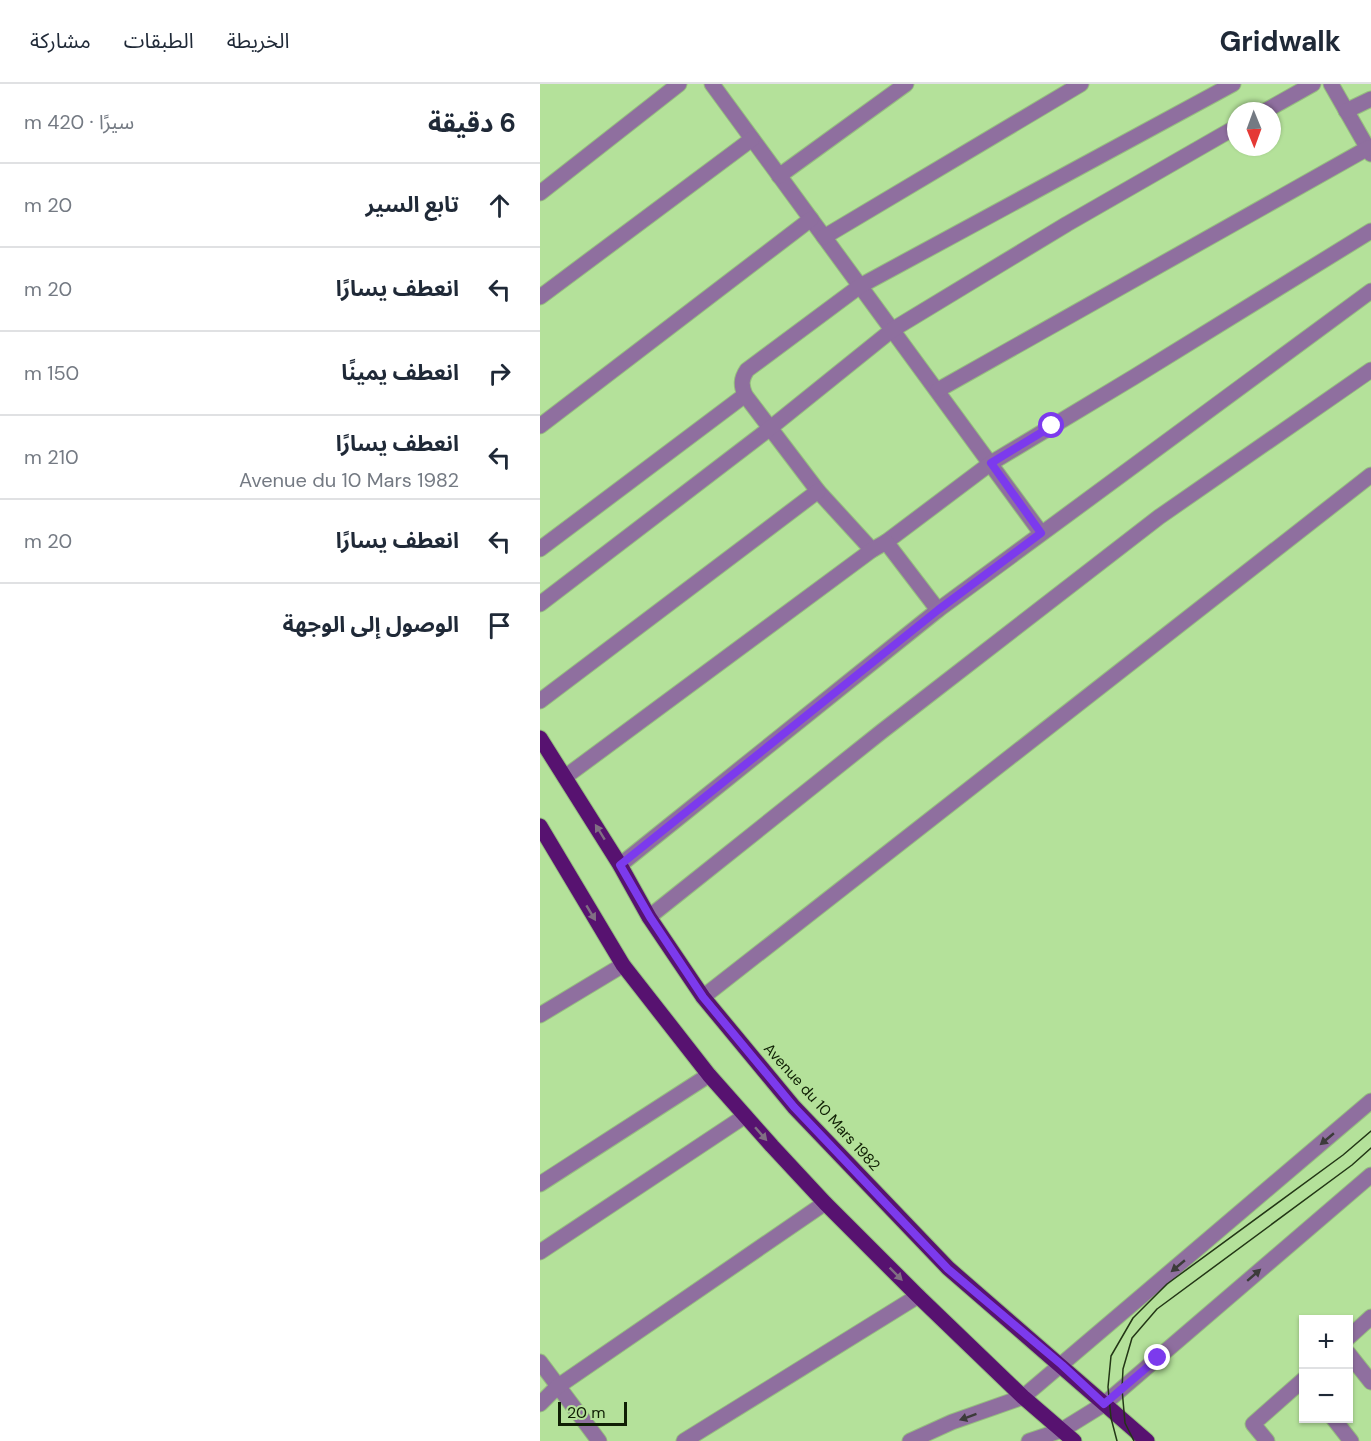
<!DOCTYPE html>
<html lang="ar">
<head>
<meta charset="utf-8">
<style>
  body { margin:0; font-family:"DM Sans","Noto Sans Arabic",sans-serif; background:#f6f6f7; color:#1f2937; direction:rtl }
  .controls { position:absolute; right:18px; bottom:18px; display:grid; overflow:hidden; border-radius:0px; box-shadow:0 2px 4px #0004 }
  .controls button { width:54px; height:54px; display:grid; place-items:center; padding:0; border:0; border-bottom:2px solid #e0e1e3; background:#fff; color:#1f2937; font:30px sans-serif }
  .compass { position:absolute; left:687px; top:18px; width:54px; height:54px; border-radius:50%; background:#fff; box-shadow:0 2px 4px #0004; rotate:179deg }
  .scale { position:absolute; left:18px; bottom:15px; width:69px; box-sizing:border-box; padding-left:6px; border:3px solid #0f1f04; border-top:0; font-size:16px; line-height:21px; white-space:nowrap; color:#0f1f04; -webkit-text-stroke:4px #b4e19a; paint-order:stroke }
  .stop { position:absolute; width:18px; height:18px; margin:-14px; border:4px solid #7c3aed; border-radius:50%; background:#fff }
  .stop.end { background:#7c3aed; border-color:#fff; box-shadow:0 2px 6px #0008 }
  .list { margin:0; padding:0; list-style:none }
  h2 { display:flex; justify-content:space-between; align-items:center; height:78px; margin:0; padding:0 24px; font-size:26px }
  h2 small { font-size:20px; font-weight:400; color:#747a83 }
  .list li { display:grid; grid-template-columns:39px 1fr auto; gap:18px; align-items:center; box-sizing:border-box; height:84px; padding:0 24px; border-top:2px solid #e0e1e3 }
  .list b { display:block; font-size:22px; white-space:nowrap }
  .list p { margin:0; font-size:20px; white-space:nowrap; color:#747a83 }
  .list em { font-size:20px; font-style:normal; color:#747a83 }
  .icon { flex:none; width:33px; height:33px; fill:none; stroke:currentColor; stroke-width:2; stroke-linecap:round; stroke-linejoin:round }
  .map { position:relative; flex:none; width:831px; height:1357px; overflow:hidden; direction:ltr }
  header { display:flex; align-items:center; gap:36px; box-sizing:border-box; height:84px; padding:0 30px; background:#fff; border-bottom:2px solid #e0e1e3 }
  header strong { font-size:28px }
  nav { display:flex; gap:33px; margin-inline-start:auto; font-size:21px }
  main { display:flex }
  aside { flex:1; background:#fff }
  .map>svg:first-child { display:block }
</style>
</head>
<body>
<header>
<strong>Gridwalk</strong>
<nav><a>الخريطة</a><a>الطبقات</a><a>مشاركة</a></nav>
</header>
<main>
<div class="map">
<svg width="831" height="1357" viewBox="0 0 831 1357">
  <rect width="100%" height="100%" fill="#b4e19a"/>
  <g fill="none" stroke-linecap="round" stroke-linejoin="round">
    <g stroke="#96be7f" stroke-width="17">
      <g id="minor">
        <path d="M172 0 501 449"/>
        <path d="M791 0 831 70"/>
        <path d="M725 27 773 0"/>
        <path d="M806 27 831 15"/>
        <path d="M239 92 366 0"/>
        <path d="M0 109 139 0"/>
        <path d="M284 153 541 0"/>
        <path d="M0 213 212 55"/>
        <path d="M398 306 828 64"/>
        <path d="M0 342 271 135"/>
        <path d="M346 458 451 379 594 293 831 147"/>
        <path d="M0 465 205 311"/>
        <path d="M332 466 278 407 205 311C201 301 201 295 207 286L320 202 693 0"/>
        <path d="M0 520 229 345 352 246 527 140 696 43"/>
        <path d="M0 617 278 407"/>
        <path d="M25 693 332 466 346 458 398 526"/>
        <path d="M80 781 398 526 831 207"/>
        <path d="M109 833 341 648 619 433 831 286"/>
        <path d="M163 913 831 391"/>
        <path d="M0 931 83 881"/>
        <path d="M0 1100 169 991"/>
        <path d="M0 1168 205 1032"/>
        <path d="M808 1254 831 1233"/>
        <path d="M808 1269 831 1298"/>
        <path d="M0 1278 59 1357"/>
        <path d="M0 1320 17 1303 285 1119"/>
        <path d="M793 1334 811 1357"/>
        <path d="M144 1357 378 1212"/>
        <path d="M370 1357 412 1338 483 1313 831 1017"/>
        <path d="M489 1357 522 1346 564 1320 831 1091"/>
        <path d="M727 1357 713 1340 764 1295"/>
      </g>
    </g>
    <g stroke="#96be7f" stroke-width="17">
      <g id="major">
        <path d="M0 654 80 781 109 833 163 913 254 1023 408 1184 607 1357"/>
        <path d="M0 742 83 881 169 991 232 1062 285 1119 378 1212 483 1313 534 1357"/>
      </g>
    </g>
    <use href="#minor" stroke="#8f6f9f" stroke-width="15"/>
    <use href="#major" stroke="#571270" stroke-width="15"/>
    <g stroke="#233616" stroke-width="1.5">
      <path d="M577 1357 571 1334 568 1303 571 1272 593 1234 627 1200 803 1071 831 1047"/>
      <path d="M594 1357 585 1339 582 1305 583 1285 592 1254 617 1225 812 1081 831 1064"/>
    </g>
  </g>
  <defs><path id="oneway-solid" d="M-6-.8H1V-3.2L6.5 0L1 3.2V.8H-6Z" transform="scale(1.5)"/></defs>
  <g fill="#816f83">
    <use href="#oneway-solid" transform="translate(60 748) rotate(-122)"/>
    <use href="#oneway-solid" transform="translate(51 829) rotate(59)"/>
    <use href="#oneway-solid" transform="translate(221 1050) rotate(49)"/>
    <use href="#oneway-solid" transform="translate(356 1190) rotate(45)"/>
  </g>
  <g fill="#3c3b3a">
    <use href="#oneway-solid" transform="translate(787 1055) rotate(140)"/>
    <use href="#oneway-solid" transform="translate(638 1182) rotate(140)"/>
    <use href="#oneway-solid" transform="translate(714 1191) rotate(-41)"/>
    <use href="#oneway-solid" transform="translate(428 1333) rotate(160)"/>
  </g>
  <g fill="none" stroke-linecap="round" stroke-linejoin="round">
    <path stroke="#7c3aed" stroke-width="8" d="M512 342 451 379 501 449 398 526 80 781 110 833 163 913 254 1023 408 1185 522 1281 564 1320 618 1274"/>
  </g>
  <g text-anchor="middle" stroke-width="6" stroke-linejoin="round" paint-order="stroke">
    <g font-size="15" fill="#0f1f04" stroke="#b4e19a">
      <text transform="translate(282 1023) rotate(48)" y="5">Avenue du 10 Mars 1982</text>
    </g>
  </g>
</svg>
<div class="controls">
<button>+</button>
<button>−</button>
</div>
<svg class="compass" viewBox="-18 -18 36 36"><path d="M0-13l5 13h-10z" fill="#e53935"/><path d="M0 13l5-13h-10z" fill="#747a83"/></svg>
<div class="scale">20 m</div>
<div class="stop" style="left:512px;top:342px"></div>
<div class="stop end" style="left:618px;top:1274px"></div>
</div>
<aside>
<h2>6 دقيقة<small>سيرًا · 420 m</small></h2>
<ul class="list">
<li><svg class="icon" aria-label="ahead" viewBox="0 0 24 24"><path d="M12 20V5M6 11l6-6 6 6"/></svg><div><b>تابع السير</b></div><em>20 m</em></li>
<li><svg class="icon" aria-label="left" viewBox="0 0 24 24"><path d="M17 20v-9H6M10 6l-5 5 5 5"/></svg><div><b>انعطف يسارًا</b></div><em>20 m</em></li>
<li><svg class="icon" aria-label="right" viewBox="0 0 24 24"><path d="M7 20v-9h11M14 6l5 5-5 5"/></svg><div><b>انعطف يمينًا</b></div><em>150 m</em></li>
<li><svg class="icon" aria-label="left" viewBox="0 0 24 24"><path d="M17 20v-9H6M10 6l-5 5 5 5"/></svg><div><b>انعطف يسارًا</b><p>Avenue du 10 Mars 1982</p></div><em>210 m</em></li>
<li><svg class="icon" aria-label="left" viewBox="0 0 24 24"><path d="M17 20v-9H6M10 6l-5 5 5 5"/></svg><div><b>انعطف يسارًا</b></div><em>20 m</em></li>
<li><svg class="icon" aria-label="arrive" viewBox="0 0 24 24"><path d="M6 21V4h12l-3 4 3 4H6"/></svg><div><b>الوصول إلى الوجهة</b></div></li>
</ul>
</aside>
</main>
</body>
</html>
